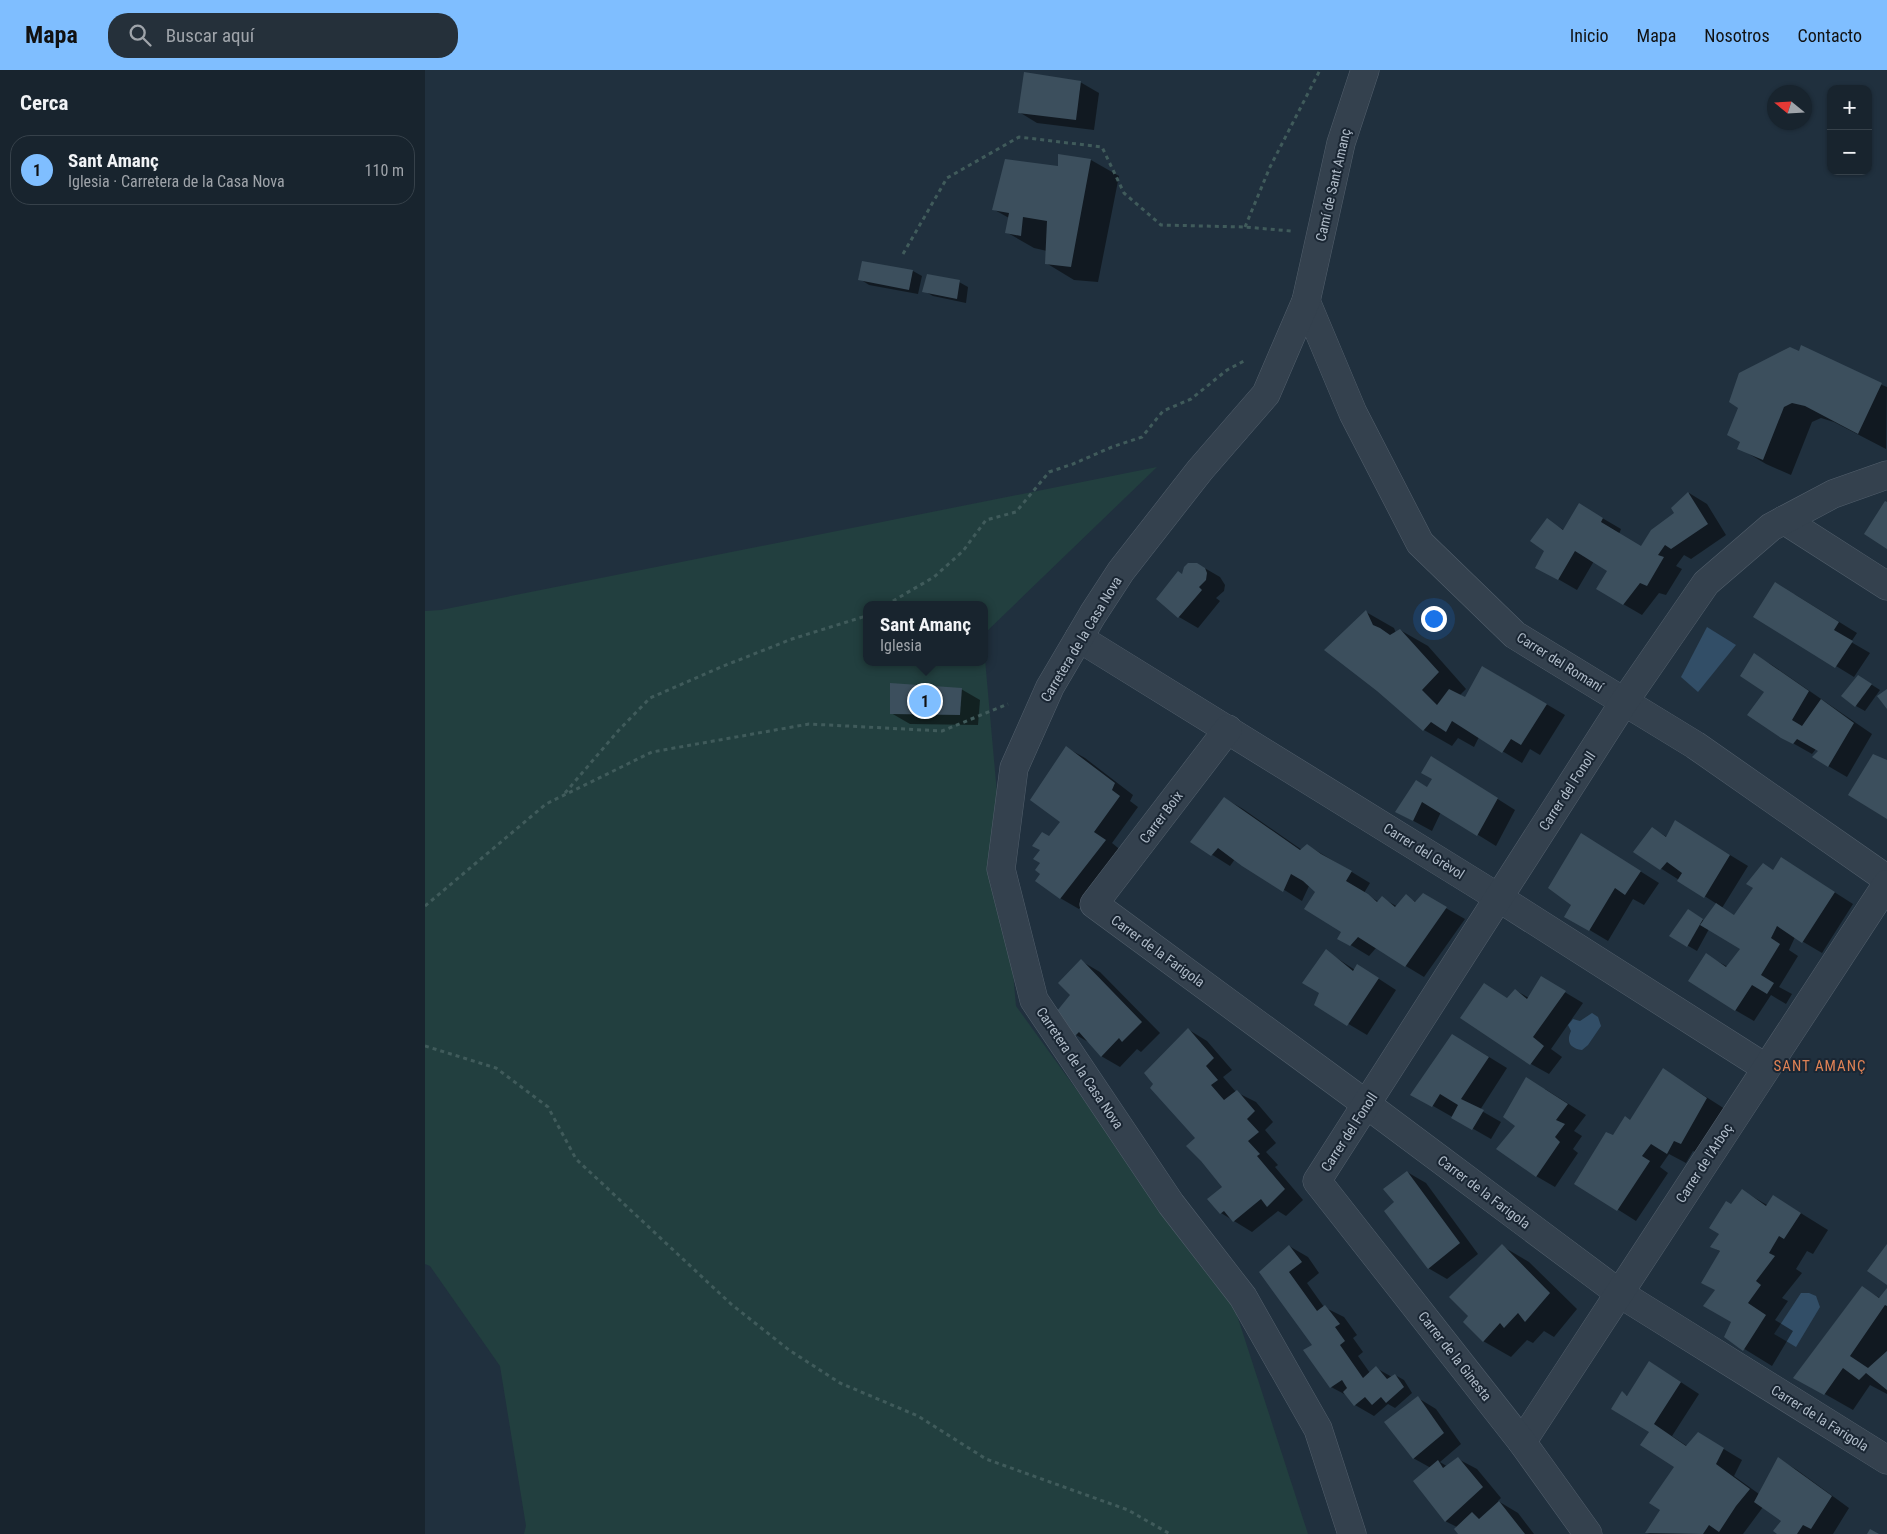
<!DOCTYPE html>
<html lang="es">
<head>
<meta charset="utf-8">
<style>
  body { margin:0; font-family:"Roboto Condensed",sans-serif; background:#25303a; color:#f1f3f6 }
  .controls { position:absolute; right:15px; top:15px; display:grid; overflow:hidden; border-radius:10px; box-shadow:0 1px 4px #0004 }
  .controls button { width:45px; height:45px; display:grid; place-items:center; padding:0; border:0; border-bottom:1px solid #36414a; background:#18242e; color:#f1f3f6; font:25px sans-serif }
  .compass { position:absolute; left:1342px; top:15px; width:45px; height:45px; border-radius:50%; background:#18242e; box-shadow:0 1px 4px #0004; rotate:288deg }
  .you { position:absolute; left:1008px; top:548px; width:18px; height:18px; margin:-12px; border:4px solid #fff; border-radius:50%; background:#1a73e8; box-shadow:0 0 0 8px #1a73e833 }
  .badge { display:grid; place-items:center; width:32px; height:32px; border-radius:50%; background:#7fbeff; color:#111; font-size:16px; font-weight:700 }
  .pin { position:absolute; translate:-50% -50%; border:2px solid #fff; box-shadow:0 1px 5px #0006 }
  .popup { position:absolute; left:438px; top:531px; width:125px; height:65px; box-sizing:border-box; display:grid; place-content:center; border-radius:10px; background:#18242e; filter:drop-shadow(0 1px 4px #0005); font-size:16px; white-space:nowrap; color:#9fa4aa }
  .popup b { font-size:19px; color:#f1f3f6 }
  .popup::after { content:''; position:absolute; left:50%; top:100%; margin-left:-10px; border:10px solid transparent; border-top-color:#18242e }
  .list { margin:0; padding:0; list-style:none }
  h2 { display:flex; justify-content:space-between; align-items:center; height:65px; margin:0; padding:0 20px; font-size:21px }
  h2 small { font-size:16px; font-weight:400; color:#9fa4aa }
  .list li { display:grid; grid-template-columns:32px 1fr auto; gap:15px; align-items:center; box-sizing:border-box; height:70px; margin:0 10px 10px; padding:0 10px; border:1px solid #36414a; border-radius:20px }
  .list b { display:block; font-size:19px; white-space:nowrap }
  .list p { margin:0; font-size:16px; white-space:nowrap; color:#9fa4aa }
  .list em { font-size:16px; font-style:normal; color:#9fa4aa }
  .icon { flex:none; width:28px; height:28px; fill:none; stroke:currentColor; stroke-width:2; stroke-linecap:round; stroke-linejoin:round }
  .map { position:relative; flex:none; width:1462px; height:1464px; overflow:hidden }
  header { display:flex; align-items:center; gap:30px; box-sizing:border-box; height:70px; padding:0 25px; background:#7fbeff; color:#111 }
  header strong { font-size:24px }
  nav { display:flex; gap:28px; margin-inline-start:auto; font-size:18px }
  .search { width:350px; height:45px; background:#25303a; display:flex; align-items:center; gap:12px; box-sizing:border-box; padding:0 18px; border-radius:20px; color:#9fa4aa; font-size:19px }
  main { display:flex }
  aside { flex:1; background:#18242e }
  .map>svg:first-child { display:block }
</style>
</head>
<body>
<header>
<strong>Mapa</strong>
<div class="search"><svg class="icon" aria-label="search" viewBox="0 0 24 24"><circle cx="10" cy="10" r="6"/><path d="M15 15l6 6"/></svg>Buscar aquí</div>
<nav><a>Inicio</a><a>Mapa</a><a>Nosotros</a><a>Contacto</a></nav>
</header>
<main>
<aside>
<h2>Cerca<small></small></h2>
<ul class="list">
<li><span class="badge">1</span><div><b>Sant Amanç</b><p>Iglesia · Carretera de la Casa Nova</p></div><em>110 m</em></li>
</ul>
</aside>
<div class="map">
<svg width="1462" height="1464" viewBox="0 0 1462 1464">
  <rect width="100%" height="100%" fill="#20303e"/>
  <path fill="#223f3f" d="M732 397 559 564V535H441V592H559V578L591 936 810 1239 883 1464H99L101 1456 75 1296 5 1196 0 1194V541L16 540Z"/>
  <g fill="#324e67">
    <path d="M1282 557 1311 575 1273 622 1256 607Z"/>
    <path d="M1167 943 1173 947 1176 956 1163 975 1157 980C1145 978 1141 972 1146 961L1143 955 1148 949 1155 951Z"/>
    <path d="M1376 1223H1384L1391 1226 1395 1237 1371 1277 1349 1264Z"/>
  </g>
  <g fill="#0007">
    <path d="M655 12 674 23 669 60 612 53 594 42Z"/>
    <path d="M635 85 666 90 694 106 673 212 649 210 621 193 622 181 609 178 581 162 584 148 568 139 635 98Z"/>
    <path d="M438 192 488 201 497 206 493 224 444 215 435 209Z"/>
    <path d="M534 212 543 217 541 233 508 226 499 221Z"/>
    <path d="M1365 278 1462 317 1461 379 1409 352 1396 348 1387 352 1366 405 1341 394 1314 378Z"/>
    <path d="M1264 423 1282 434 1301 465 1266 489 1259 485 1251 496 1257 499 1241 525 1234 523 1217 545 1198 534 1184 501 1169 491 1152 520 1112 497 1121 481 1122 450 1139 460 1155 435 1196 459 1194 464 1216 478 1251 443Z"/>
    <path d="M776 496 795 507 800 515 799 521 791 528 795 531 773 558 754 547 733 529Z"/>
    <path d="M1369 524 1432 563 1426 572 1445 583 1429 607 1411 596Z"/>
    <path d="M941 542 969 558 971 563 975 560 1003 576 1041 619 1034 626 1041 629 1058 597 1140 645 1115 685 1105 679 1097 693 1054 667 1049 677 1033 668 1027 676 999 660 953 620Z"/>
    <path d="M1329 585 1347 595 1447 664 1422 707 1403 696 1395 681 1391 679 1387 684 1357 667Z"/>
    <path d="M1433 606 1455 620 1440 641 1431 636Z"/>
    <path d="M536 619 555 630 553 655 485 654 466 643Z"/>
    <path d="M642 678 660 688 708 725 705 731 713 737 687 773 698 782 654 839 635 828 617 804 616 793 625 768 637 751Z"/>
    <path d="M1007 687 1090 740 1071 776 1016 742 1007 761 972 742 1003 718 1009 709Z"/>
    <path d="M799 728 818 739 877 780 882 775 945 813 939 823 954 832 957 828 973 837 981 826 991 832 998 825 1040 849 999 907 951 878 944 886 914 868 918 862 892 822 884 816 877 831 810 789 805 796 767 772Z"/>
    <path d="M1228 759 1242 767 1269 763 1323 796 1297 838 1310 846 1349 801 1356 788 1428 834 1397 883 1370 867 1364 880 1373 886 1354 917 1367 924 1361 934 1346 925 1329 951 1310 940 1281 885 1303 897 1317 878 1284 859 1272 881 1246 866 1272 846 1279 851 1292 834 1210 782Z"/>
    <path d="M1175 776 1234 813 1219 835 1208 829 1183 871 1141 846Z"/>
    <path d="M901 881 930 900 951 907 971 920 942 965 890 934 896 922Z"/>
    <path d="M656 891 675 902 735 963 716 982 712 979 695 997 676 986 665 973 651 965Z"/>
    <path d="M1116 908 1158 933 1126 979 1137 987 1124 1004 1106 994 1083 929 1090 920 1104 928Z"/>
    <path d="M764 960 782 971 807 1000 798 1007 811 1022 831 1032 848 1052 840 1060 851 1073 841 1082 853 1095 850 1097 878 1130 861 1146 853 1141 827 1162 796 1143 799 1117 771 1068Z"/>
    <path d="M1046 976 1082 998 1055 1040 1076 1052 1066 1069 987 1024Z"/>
    <path d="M1239 1000 1300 1039 1275 1084 1268 1081 1261 1093 1244 1084 1235 1097 1243 1103 1211 1151 1151 1113 1189 1067 1206 1051Z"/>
    <path d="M1120 1019 1161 1045 1149 1061 1157 1066 1148 1079 1153 1083 1130 1117 1111 1106Z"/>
    <path d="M982 1102 1001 1113 1053 1184 1022 1209 1003 1198 971 1132Z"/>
    <path d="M1318 1121 1342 1135 1348 1126 1403 1160 1388 1184 1382 1181 1371 1199 1377 1203 1357 1228 1363 1231 1350 1250 1368 1261 1347 1296 1300 1267 1308 1252 1292 1220 1296 1182 1287 1177 1296 1163 1307 1136Z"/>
    <path d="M864 1176 883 1187 894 1203 882 1213 899 1237 919 1247 932 1265 928 1268 938 1282 933 1286 945 1303 951 1298 967 1307 970 1305 979 1310 987 1323 970 1338 963 1334 949 1346 930 1335 923 1326 906 1317 889 1276 836 1203Z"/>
    <path d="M1077 1176 1104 1192 1152 1239 1129 1267 1119 1261 1108 1273 1102 1270 1086 1287 1058 1271 1044 1245Z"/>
    <path d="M1437 1218 1455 1228 1462 1220V1324L1445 1315 1428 1340 1370 1307Z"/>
    <path d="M1225 1292 1274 1324 1247 1366 1262 1376 1292 1375 1317 1390 1309 1406 1334 1424 1354 1389 1372 1400 1424 1438 1408 1464H1354L1358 1451 1338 1437 1318 1464H1225L1222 1463 1237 1440 1251 1397 1197 1323 1203 1326Z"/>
    <path d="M993 1328 1011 1339 1036 1374 1015 1392 1023 1397 1033 1389 1052 1399 1076 1428 1073 1431 1093 1443 1109 1464H1034L1032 1457 1020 1451 1006 1398 988 1388Z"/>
  </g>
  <g fill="#3c4f5d">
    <path d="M599 2 656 11 651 50 593 43Z"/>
    <path d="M633 84 666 89 646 197 620 194 622 151 598 147 596 166 580 163 584 143 567 140 580 89 633 96Z"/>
    <path d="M437 191 488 200 484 220 433 210Z"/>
    <path d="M502 204 535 210 532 229 497 222Z"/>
    <path d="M1376 275 1457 313 1433 364 1380 336 1367 333 1359 337 1338 390 1312 379 1315 372 1302 365 1313 338 1304 332 1314 303 1365 277 1374 281Z"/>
    <path d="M1263 422 1283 454 1246 479 1240 475 1233 485 1239 487 1222 516 1215 513 1198 535 1171 519 1182 501 1150 481 1133 510 1110 498 1119 481 1105 471 1122 448 1138 460 1154 433 1178 448 1176 452 1216 476 1226 460 1249 443 1246 438Z"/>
    <path d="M1460 431 1462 432V479L1439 464Z"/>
    <path d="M763 493H772L780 498 782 503 781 510 774 517 777 520 753 548 731 529 753 501 757 504 759 497Z"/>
    <path d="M1350 512 1414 552 1409 560 1428 571 1410 598 1328 547Z"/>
    <path d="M941 540 948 555 955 558 965 565 975 559 1014 602 997 620 1012 635 1024 619 1040 627 1057 596 1122 634 1096 675 1086 669 1077 683 1027 651 1021 662 1006 652 998 661 952 621 899 580Z"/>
    <path d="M1329 583 1384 621 1367 650 1377 656 1396 629 1429 653 1403 697 1387 687 1393 681 1372 669 1368 674 1356 668 1322 645 1339 622 1315 606Z"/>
    <path d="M1433 605 1447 614 1430 637 1416 626Z"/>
    <path d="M465 613 537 618 535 645 465 644Z"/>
    <path d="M1462 619V639L1452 626Z"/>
    <path d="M641 676 690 713 687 720 695 726 669 762 681 770 635 829 610 811 615 804 610 800 615 793 608 789 615 780 607 776 617 762 624 766 635 752 605 730Z"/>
    <path d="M1448 684 1462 690V749L1423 725Z"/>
    <path d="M1006 686 1073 728 1052 766 997 732 988 751 970 742 991 710 1002 717 1007 709 996 703Z"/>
    <path d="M799 727 875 780 882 774 896 784 927 801 921 811 943 824 952 832 957 826 970 837 981 824 990 832 998 823 1022 837 980 897 933 867 925 876 912 869 916 862 879 839 890 822 878 811 866 804 858 822 817 796 793 778 786 786 765 772Z"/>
    <path d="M1250 750 1305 785 1279 828 1252 811 1257 803 1242 792 1235 800 1208 782 1227 757 1241 767Z"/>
    <path d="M1156 763 1216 801 1200 825 1190 818 1164 861 1139 847 1146 835 1123 818Z"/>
    <path d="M1356 787 1410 822 1377 873 1352 856 1346 868 1355 874 1336 905 1349 913 1342 924 1327 915 1310 941 1263 911 1281 883 1301 897 1315 879 1275 855 1291 833 1309 845 1328 818 1321 814 1338 793 1348 800Z"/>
    <path d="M1263 839 1278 849 1262 877 1244 866Z"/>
    <path d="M901 879 928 901 932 894 954 908 922 956 889 935 894 923 877 913Z"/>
    <path d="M656 889 717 952 697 972 694 968 676 987 654 962 650 966 632 941 645 925 633 913Z"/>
    <path d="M1116 906 1141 921 1108 967 1119 976 1105 995 1035 948 1059 913 1082 928 1090 919 1102 929Z"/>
    <path d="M763 958 789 988 781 996 793 1010 786 1015 799 1030 812 1020 830 1041 822 1049 834 1062 823 1071 835 1084 832 1086 860 1119 842 1137 836 1129 808 1152 799 1141 795 1144 782 1129 797 1117 776 1091 761 1076 770 1068 725 1018 728 1014 719 1003Z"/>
    <path d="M1027 964 1064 987 1036 1029 1059 1040 1047 1060 1026 1048 1033 1035 1015 1024 1007 1037 985 1025Z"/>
    <path d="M1238 998 1282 1028 1256 1074 1249 1071 1242 1084 1226 1074 1217 1086 1225 1091 1192 1141 1149 1114 1181 1062 1188 1065 1200 1046 1205 1050Z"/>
    <path d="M1101 1007 1143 1034 1131 1050 1140 1054 1130 1067 1135 1072 1111 1107 1071 1079 1090 1056 1078 1047Z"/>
    <path d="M982 1101 1035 1173 1003 1199 959 1141 969 1132 958 1119Z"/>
    <path d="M1317 1119 1341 1136 1348 1125 1376 1143 1359 1169 1354 1166 1344 1183 1350 1186 1331 1211 1336 1215 1323 1233 1341 1245 1318 1281 1299 1267 1306 1252 1278 1236 1290 1220 1276 1213 1295 1181 1285 1177 1294 1164 1284 1158 1301 1131 1306 1134Z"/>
    <path d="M1077 1174 1125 1223 1100 1252 1093 1243 1079 1258 1075 1253 1058 1272 1038 1252 1043 1246 1024 1227Z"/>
    <path d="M1462 1174V1215L1442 1201Z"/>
    <path d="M864 1175 877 1192 864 1202 892 1241 900 1235 915 1254 910 1257 920 1271 915 1275 938 1308 951 1296 962 1309 970 1304 979 1317 961 1333 956 1327 947 1335 940 1327 929 1336 918 1322 922 1318 917 1310 905 1318 878 1280 887 1275 834 1202Z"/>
    <path d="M1437 1216 1454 1228 1462 1218V1236L1460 1235 1425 1286 1443 1298 1462 1281V1320L1441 1303 1434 1310 1418 1298 1399 1325 1368 1308Z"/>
    <path d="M1224 1291 1256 1312 1229 1354 1261 1376 1273 1362 1299 1378 1291 1394 1325 1419 1311 1436 1294 1462 1284 1455 1278 1464 1220 1463 1235 1440 1224 1433 1249 1397 1215 1375 1224 1362 1186 1339 1197 1321 1202 1326Z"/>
    <path d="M993 1326 1019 1363 988 1389 959 1352Z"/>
    <path d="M1033 1387 1058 1417 1020 1452 988 1411 1013 1390 1018 1398Z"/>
    <path d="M1353 1387 1407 1426 1386 1459 1378 1455 1372 1464H1352L1348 1461 1356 1451 1329 1432Z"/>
    <path d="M1074 1431 1100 1464H1033L1029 1459 1047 1442 1054 1449Z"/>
    <path d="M1445 1459 1454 1464H1442Z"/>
  </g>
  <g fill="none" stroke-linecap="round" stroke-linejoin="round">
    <g stroke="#525f6c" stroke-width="29">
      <g id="minor">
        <path d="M881 231 928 343 995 473 1090 565 1270 675 1462 809"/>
        <path d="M1359 450 1462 516"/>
        <path d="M654 568 1074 828 1341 998"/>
        <path d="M803 659 669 834 941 1034 1194 1223 1462 1390"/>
        <path d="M1097 1372 1462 814"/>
        <path d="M927 1464 893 1359 818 1227 746 1134 609 930 576 799 589 698 625 617 668 544 696 501 775 400 841 324 881 231 916 73 940 0"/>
        <path d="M1163 1464 1097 1372 892 1111 1199 632 1281 513 1346 457 1408 424 1462 405"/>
      </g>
    </g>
    <g stroke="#405b5b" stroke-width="3" stroke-dasharray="4 4" stroke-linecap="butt">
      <path d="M820 157 845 97 895 0"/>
      <path d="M478 184 522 108 594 67 677 77 699 123 736 155 820 157 866 161"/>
      <path d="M461 535 509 507 538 481 561 450 591 442 624 402 648 394 687 377 717 367 738 341 766 329 802 300 821 290"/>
      <path d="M140 723 193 661 225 628 296 597 367 569 441 546"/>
      <path d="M0 836 121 734 227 682 384 654 517 661 583 634"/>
      <path d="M0 976 71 998 123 1037 151 1089 306 1234 364 1280 415 1313 493 1346 561 1389 703 1440 745 1464"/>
    </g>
    <use href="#minor" stroke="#34414e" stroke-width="28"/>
  </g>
  <g text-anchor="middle" stroke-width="4" stroke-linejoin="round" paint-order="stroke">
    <g font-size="14" fill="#b0bcc9" stroke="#1a2633">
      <text transform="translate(908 115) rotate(-77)" y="5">Camí de Sant Amanç</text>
      <text transform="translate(656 569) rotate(-59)" y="5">Carretera de la Casa Nova</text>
      <text transform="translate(1135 592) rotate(32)" y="5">Carrer del Romaní</text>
      <text transform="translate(1142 721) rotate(-57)" y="5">Carrer del Fonoll</text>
      <text transform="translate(736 747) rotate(-53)" y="5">Carrer Boix</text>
      <text transform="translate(999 781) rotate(32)" y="5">Carrer del Grèvol</text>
      <text transform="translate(733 881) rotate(36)" y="5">Carrer de la Farigola</text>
      <text transform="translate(655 998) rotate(56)" y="5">Carretera de la Casa Nova</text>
      <text transform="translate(924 1062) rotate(-57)" y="5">Carrer del Fonoll</text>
      <text transform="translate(1279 1093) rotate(-57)" y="5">Carrer de l'Arboç</text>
      <text transform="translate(1059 1122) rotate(37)" y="5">Carrer de la Farigola</text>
      <text transform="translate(1030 1286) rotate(52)" y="5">Carrer de la Ginesta</text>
      <text transform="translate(1395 1348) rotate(32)" y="5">Carrer de la Farigola</text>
    </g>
    <g font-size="15" letter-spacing="1" fill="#e08255" stroke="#1a2633">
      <text x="1395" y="1001">SANT AMANÇ</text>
    </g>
  </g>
</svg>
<div class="controls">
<button>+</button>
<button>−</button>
</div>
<svg class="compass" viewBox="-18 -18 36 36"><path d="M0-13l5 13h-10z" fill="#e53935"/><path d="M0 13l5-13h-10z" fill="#9fa4aa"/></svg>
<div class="you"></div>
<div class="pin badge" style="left:500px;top:631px">1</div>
<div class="popup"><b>Sant Amanç</b>Iglesia</div>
</div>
</main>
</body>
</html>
